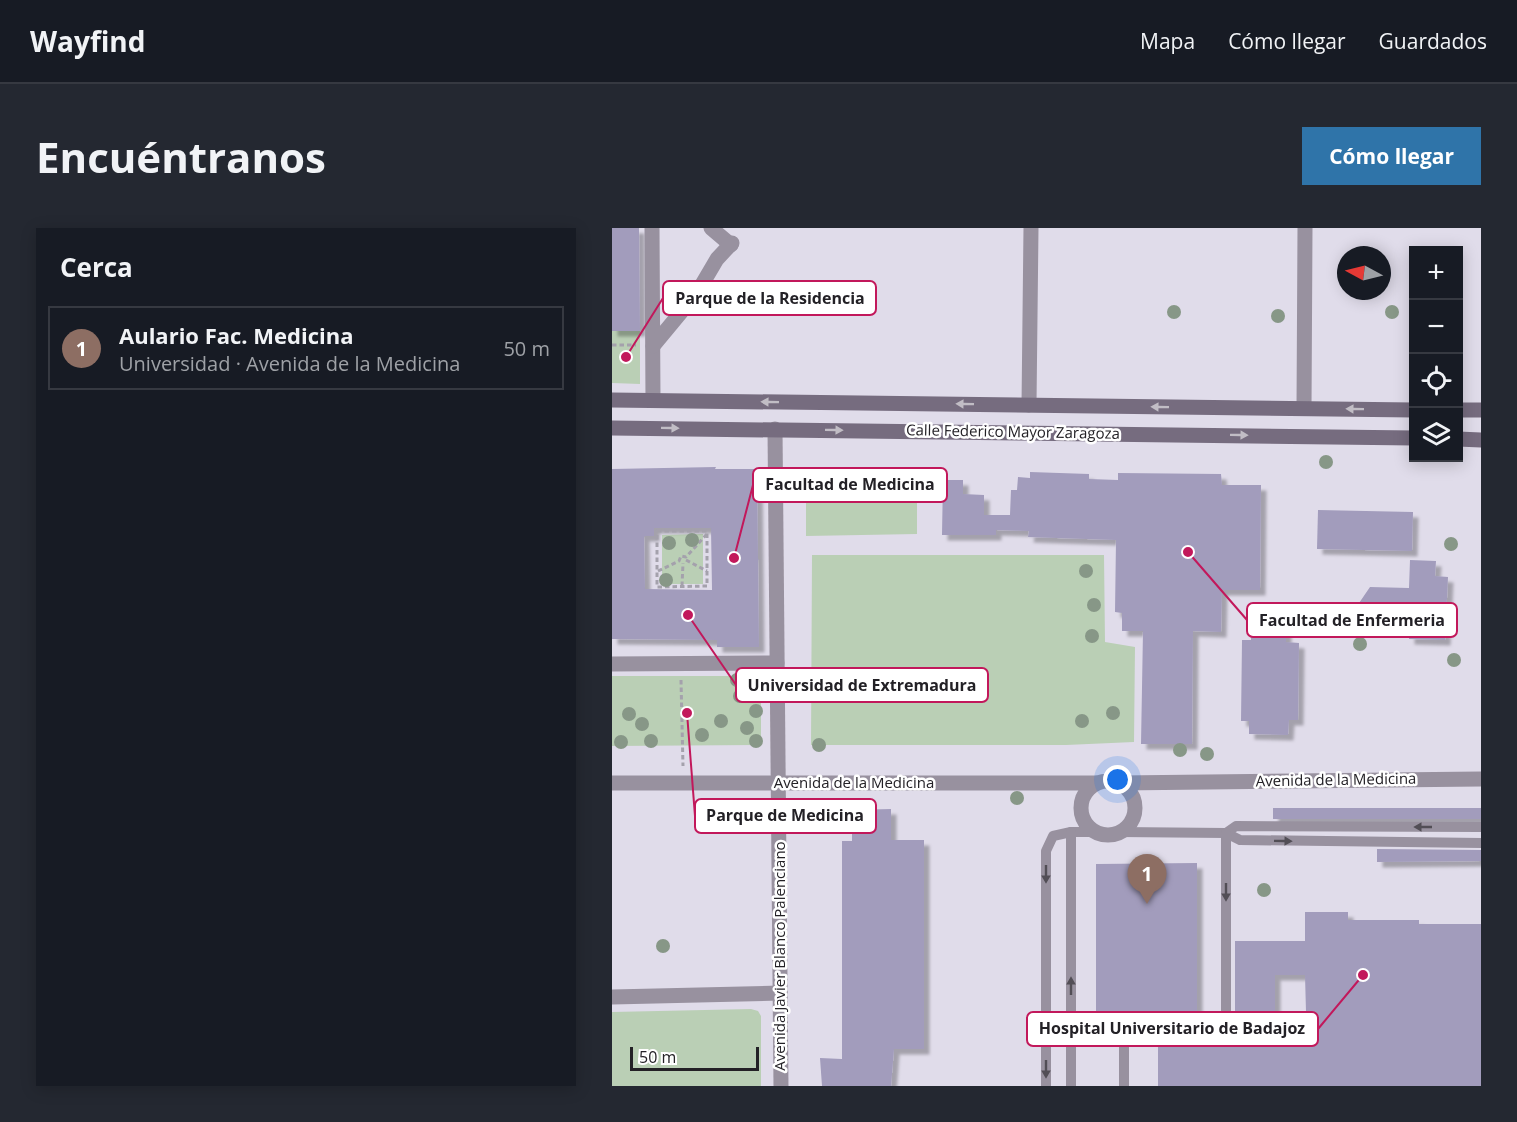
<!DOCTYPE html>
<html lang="es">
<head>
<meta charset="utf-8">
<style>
  body { margin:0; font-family:"Open Sans",sans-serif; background:#242831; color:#f1f3f6 }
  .controls { position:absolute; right:18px; top:18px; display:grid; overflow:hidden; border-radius:0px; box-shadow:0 3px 15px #0003 }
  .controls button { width:54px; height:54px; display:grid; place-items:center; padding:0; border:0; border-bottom:2px solid #363941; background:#171b24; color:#f1f3f6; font:30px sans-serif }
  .compass { position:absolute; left:725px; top:18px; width:54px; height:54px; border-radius:50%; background:#171b24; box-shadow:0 3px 15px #0003; rotate:277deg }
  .scale { position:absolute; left:18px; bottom:15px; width:129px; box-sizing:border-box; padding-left:6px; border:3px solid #232126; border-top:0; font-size:16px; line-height:21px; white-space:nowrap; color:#232126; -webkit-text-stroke:4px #fff; paint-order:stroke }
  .you { position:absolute; left:506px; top:552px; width:21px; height:21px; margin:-15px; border:4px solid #fff; border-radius:50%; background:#1a73e8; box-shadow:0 0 0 9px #1a73e833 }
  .badge { display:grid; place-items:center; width:39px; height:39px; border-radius:50%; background:#2f74a9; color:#fff; font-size:20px; font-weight:700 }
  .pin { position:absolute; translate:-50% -50px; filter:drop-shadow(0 2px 3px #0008) }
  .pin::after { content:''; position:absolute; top:32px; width:21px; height:18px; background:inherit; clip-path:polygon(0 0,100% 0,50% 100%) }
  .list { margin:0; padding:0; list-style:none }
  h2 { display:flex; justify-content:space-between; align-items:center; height:78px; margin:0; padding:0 24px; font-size:26px }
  h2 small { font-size:20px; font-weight:400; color:#9ea1a6 }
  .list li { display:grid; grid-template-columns:39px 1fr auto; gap:18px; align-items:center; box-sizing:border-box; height:84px; margin:0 12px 12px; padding:0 12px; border:2px solid #363941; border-radius:0px }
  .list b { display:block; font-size:22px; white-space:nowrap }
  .list p { margin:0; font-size:20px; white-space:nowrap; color:#9ea1a6 }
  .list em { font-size:20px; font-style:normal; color:#9ea1a6 }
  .icon { flex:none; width:33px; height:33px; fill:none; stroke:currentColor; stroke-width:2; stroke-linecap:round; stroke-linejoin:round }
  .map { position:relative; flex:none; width:869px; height:858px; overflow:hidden; border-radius:0px }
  header { display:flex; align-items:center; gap:36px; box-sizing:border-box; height:84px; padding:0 30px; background:#171b24; border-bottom:2px solid #363941 }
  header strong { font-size:28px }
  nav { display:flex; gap:33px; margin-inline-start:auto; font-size:21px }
  .intro { display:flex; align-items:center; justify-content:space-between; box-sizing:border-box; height:144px; padding:0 36px }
  h1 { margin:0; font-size:42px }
  .button { padding:15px 27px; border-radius:0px; background:#2f74a9; color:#fff; font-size:21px; font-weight:700 }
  main { display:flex; gap:36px; padding:0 36px }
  aside { flex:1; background:#171b24; border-radius:0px; box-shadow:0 3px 15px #0003 }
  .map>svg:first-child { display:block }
</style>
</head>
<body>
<header>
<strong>Wayfind</strong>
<nav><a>Mapa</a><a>Cómo llegar</a><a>Guardados</a></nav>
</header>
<div class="intro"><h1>Encuéntranos</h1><a class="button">Cómo llegar</a></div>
<main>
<aside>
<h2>Cerca<small></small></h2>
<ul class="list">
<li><span class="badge" style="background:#8d6e63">1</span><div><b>Aulario Fac. Medicina</b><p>Universidad · Avenida de la Medicina</p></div><em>50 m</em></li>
</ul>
</aside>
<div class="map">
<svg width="869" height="858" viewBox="0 0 869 858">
  <defs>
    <filter id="shadow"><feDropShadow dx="5.5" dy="5.5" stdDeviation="1.5" flood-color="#0004"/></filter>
  </defs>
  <rect width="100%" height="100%" fill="#e0dcea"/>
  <g fill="#bacfb5">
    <path d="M0 103H28V156L0 155Z"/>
    <path d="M305 253V306L194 308V254Z"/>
    <path d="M91 306V356H50V307Z"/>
    <path d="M200 327H492L493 414 523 419 522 514 454 517H199Z"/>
    <path d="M0 448H143L149 457V514L145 517 0 518Z"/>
    <path d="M139 781 146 783 149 788V858H0V784Z"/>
  </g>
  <g fill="#a29cbc" fill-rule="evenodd" filter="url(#shadow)">
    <path d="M0 0H27L28 103H0Z"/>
    <path d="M104 239 103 241H145L147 419H105V412L0 411V241ZM42 300H99L100 362 33 361 32 308H42Z"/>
    <path d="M418 244 477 246V251L506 252V245L609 246 610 257H649L648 362H610L609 404 581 403 580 516H529L531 403H510V385L503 384 504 312 416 309 417 303 384 302V307H330L331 252H351V266L372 267V287H398L399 262H405L406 249 418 250Z"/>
    <path d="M706 282 801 284 800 323 705 321Z"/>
    <path d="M798 332 824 333 823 348 836 349 833 412 797 411V399L758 398 745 378 758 359 797 360Z"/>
    <path d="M639 400 674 401V414L687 415 686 492H677L676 507 637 506V493H629L630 412H639Z"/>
    <rect x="661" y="580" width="208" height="11"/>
    <path d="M279 581V612H312V821H282L279 858H210L208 830 230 831V613H240V582Z"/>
    <path d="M765 621 869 622V633L765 634Z"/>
    <path d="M585 635V810H623V713H693V684H736V692H807V696H869V858H546V799H484V636ZM663 747H693L694 784H663Z"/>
  </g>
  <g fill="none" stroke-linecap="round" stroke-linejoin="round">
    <g stroke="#a4a1ac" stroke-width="3" stroke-dasharray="4.5 3" stroke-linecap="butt">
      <path d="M0 117H24"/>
      <path d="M45 303H95V358L45 359Z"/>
      <path d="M74 332 95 343"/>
      <path d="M46 343 67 333 69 328 74 329 95 306"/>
      <path d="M70 358 71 335"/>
      <path d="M69 452 71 538"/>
    </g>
    <g stroke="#98919f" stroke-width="10">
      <path d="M508 604 614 605 628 612 869 615"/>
      <path d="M614 605 624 598 869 599"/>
      <path d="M614 605V804"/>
      <path d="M460 807 504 808 512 815V858"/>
      <path d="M434 858V623L441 608 459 604H483"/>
      <path d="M459 858V604"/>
    </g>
    <g stroke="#98919f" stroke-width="15">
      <path d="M40 0 41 172"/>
      <path d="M99 0 119 17"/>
      <path d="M41 118 85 65 105 31 120 15"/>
      <path d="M417 177 419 0"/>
      <path d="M692 180 693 0"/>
      <path d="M163 201 169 858"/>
      <path d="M0 436 165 435"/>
      <circle cx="496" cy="580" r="27"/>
      <path d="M0 555H484"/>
      <path d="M508 555 869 551"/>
      <path d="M0 769 168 765"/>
    </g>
    <g stroke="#766c7f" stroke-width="15">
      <path d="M0 172 802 182"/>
      <path d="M846 182H869"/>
      <path d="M0 200 802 210"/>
      <path d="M846 211 869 212"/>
    </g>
  </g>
  <g fill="#879787">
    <circle cx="562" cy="84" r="7"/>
    <circle cx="780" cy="84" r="7"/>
    <circle cx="666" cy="88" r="7"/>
    <circle cx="714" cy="234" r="7"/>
    <circle cx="80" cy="312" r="7"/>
    <circle cx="57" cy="315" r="7"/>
    <circle cx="839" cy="316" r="7"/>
    <circle cx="474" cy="343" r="7"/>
    <circle cx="54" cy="352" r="7"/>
    <circle cx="482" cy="377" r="7"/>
    <circle cx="480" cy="408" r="7"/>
    <circle cx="748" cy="416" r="7"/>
    <circle cx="842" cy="432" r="7"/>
    <circle cx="125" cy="452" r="7"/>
    <circle cx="128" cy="468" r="7"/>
    <circle cx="144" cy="483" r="7"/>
    <circle cx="501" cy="485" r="7"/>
    <circle cx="17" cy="486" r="7"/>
    <circle cx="109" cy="493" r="7"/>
    <circle cx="470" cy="493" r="7"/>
    <circle cx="30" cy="496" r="7"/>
    <circle cx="135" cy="500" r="7"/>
    <circle cx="90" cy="507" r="7"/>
    <circle cx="39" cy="513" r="7"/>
    <circle cx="144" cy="513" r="7"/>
    <circle cx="9" cy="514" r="7"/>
    <circle cx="207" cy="517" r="7"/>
    <circle cx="568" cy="522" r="7"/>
    <circle cx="595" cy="526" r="7"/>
    <circle cx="405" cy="570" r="7"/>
    <circle cx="652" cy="662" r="7"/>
    <circle cx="51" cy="718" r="7"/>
  </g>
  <defs><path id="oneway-solid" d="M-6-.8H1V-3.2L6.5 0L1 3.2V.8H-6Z" transform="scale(1.5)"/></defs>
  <g fill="#c1bdc5">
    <use href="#oneway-solid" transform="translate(158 174) rotate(-179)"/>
    <use href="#oneway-solid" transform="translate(353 176) rotate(-179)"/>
    <use href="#oneway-solid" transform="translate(548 179) rotate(-179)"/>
    <use href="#oneway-solid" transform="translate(743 181) rotate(-179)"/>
    <use href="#oneway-solid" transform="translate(58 200) rotate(1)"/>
    <use href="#oneway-solid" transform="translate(222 202) rotate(1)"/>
    <use href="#oneway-solid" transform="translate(627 207) rotate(1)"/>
  </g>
  <g fill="#524e56">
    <use href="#oneway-solid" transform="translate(811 599) rotate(-180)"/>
    <use href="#oneway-solid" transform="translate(671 613) rotate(1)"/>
    <use href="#oneway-solid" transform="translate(434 646) rotate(90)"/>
    <use href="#oneway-solid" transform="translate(614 664) rotate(90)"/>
    <use href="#oneway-solid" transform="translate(459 758) rotate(-90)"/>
    <use href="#oneway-solid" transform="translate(434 841) rotate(90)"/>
  </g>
  <g text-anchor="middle" stroke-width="5" stroke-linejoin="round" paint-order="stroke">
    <g font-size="15" fill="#232126" stroke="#fff">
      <text transform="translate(401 204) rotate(1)" y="5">Calle Federico Mayor Zaragoza</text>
      <text transform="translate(724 552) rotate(-1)" y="5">Avenida de la Medicina</text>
      <text x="242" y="560">Avenida de la Medicina</text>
      <text transform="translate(168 728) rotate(-90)" y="5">Avenida Javier Blanco Palenciano</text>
    </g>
  </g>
  <path fill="none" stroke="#c2185b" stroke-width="2" d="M14 129L51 70M122 330L141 257M576 324L635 392M76 387L124 457M75 485L83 588M751 747L706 801"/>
  <g fill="#c2185b" stroke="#fff" stroke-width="2">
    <circle cx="14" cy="129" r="6"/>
    <circle cx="122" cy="330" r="6"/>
    <circle cx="576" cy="324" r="6"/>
    <circle cx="76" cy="387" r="6"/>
    <circle cx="75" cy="485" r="6"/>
    <circle cx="751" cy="747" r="6"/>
  </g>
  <g fill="#fff" stroke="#c2185b" stroke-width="2">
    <rect x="51" y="53" width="213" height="34" rx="6"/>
    <rect x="141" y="240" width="194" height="34" rx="6"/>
    <rect x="635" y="375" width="210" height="34" rx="6"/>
    <rect x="124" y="440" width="252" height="34" rx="6"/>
    <rect x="83" y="571" width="181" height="34" rx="6"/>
    <rect x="415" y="784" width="291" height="34" rx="6"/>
  </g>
  <g font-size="16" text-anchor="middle" font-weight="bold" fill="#232126">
    <text x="158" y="76">Parque de la Residencia</text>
    <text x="238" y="262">Facultad de Medicina</text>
    <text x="740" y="398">Facultad de Enfermeria</text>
    <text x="250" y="463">Universidad de Extremadura</text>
    <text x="173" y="593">Parque de Medicina</text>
    <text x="560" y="806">Hospital Universitario de Badajoz</text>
  </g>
</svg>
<div class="controls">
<button>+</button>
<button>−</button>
<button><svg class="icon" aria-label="locate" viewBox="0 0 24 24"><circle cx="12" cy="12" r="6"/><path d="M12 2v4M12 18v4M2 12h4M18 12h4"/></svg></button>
<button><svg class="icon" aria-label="layers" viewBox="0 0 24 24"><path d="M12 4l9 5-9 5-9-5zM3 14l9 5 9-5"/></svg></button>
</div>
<svg class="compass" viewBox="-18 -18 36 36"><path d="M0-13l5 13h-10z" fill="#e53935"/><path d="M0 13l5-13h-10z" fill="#9ea1a6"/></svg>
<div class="scale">50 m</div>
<div class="you"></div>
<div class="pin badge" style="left:535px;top:676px;background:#8d6e63">1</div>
</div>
</main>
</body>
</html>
